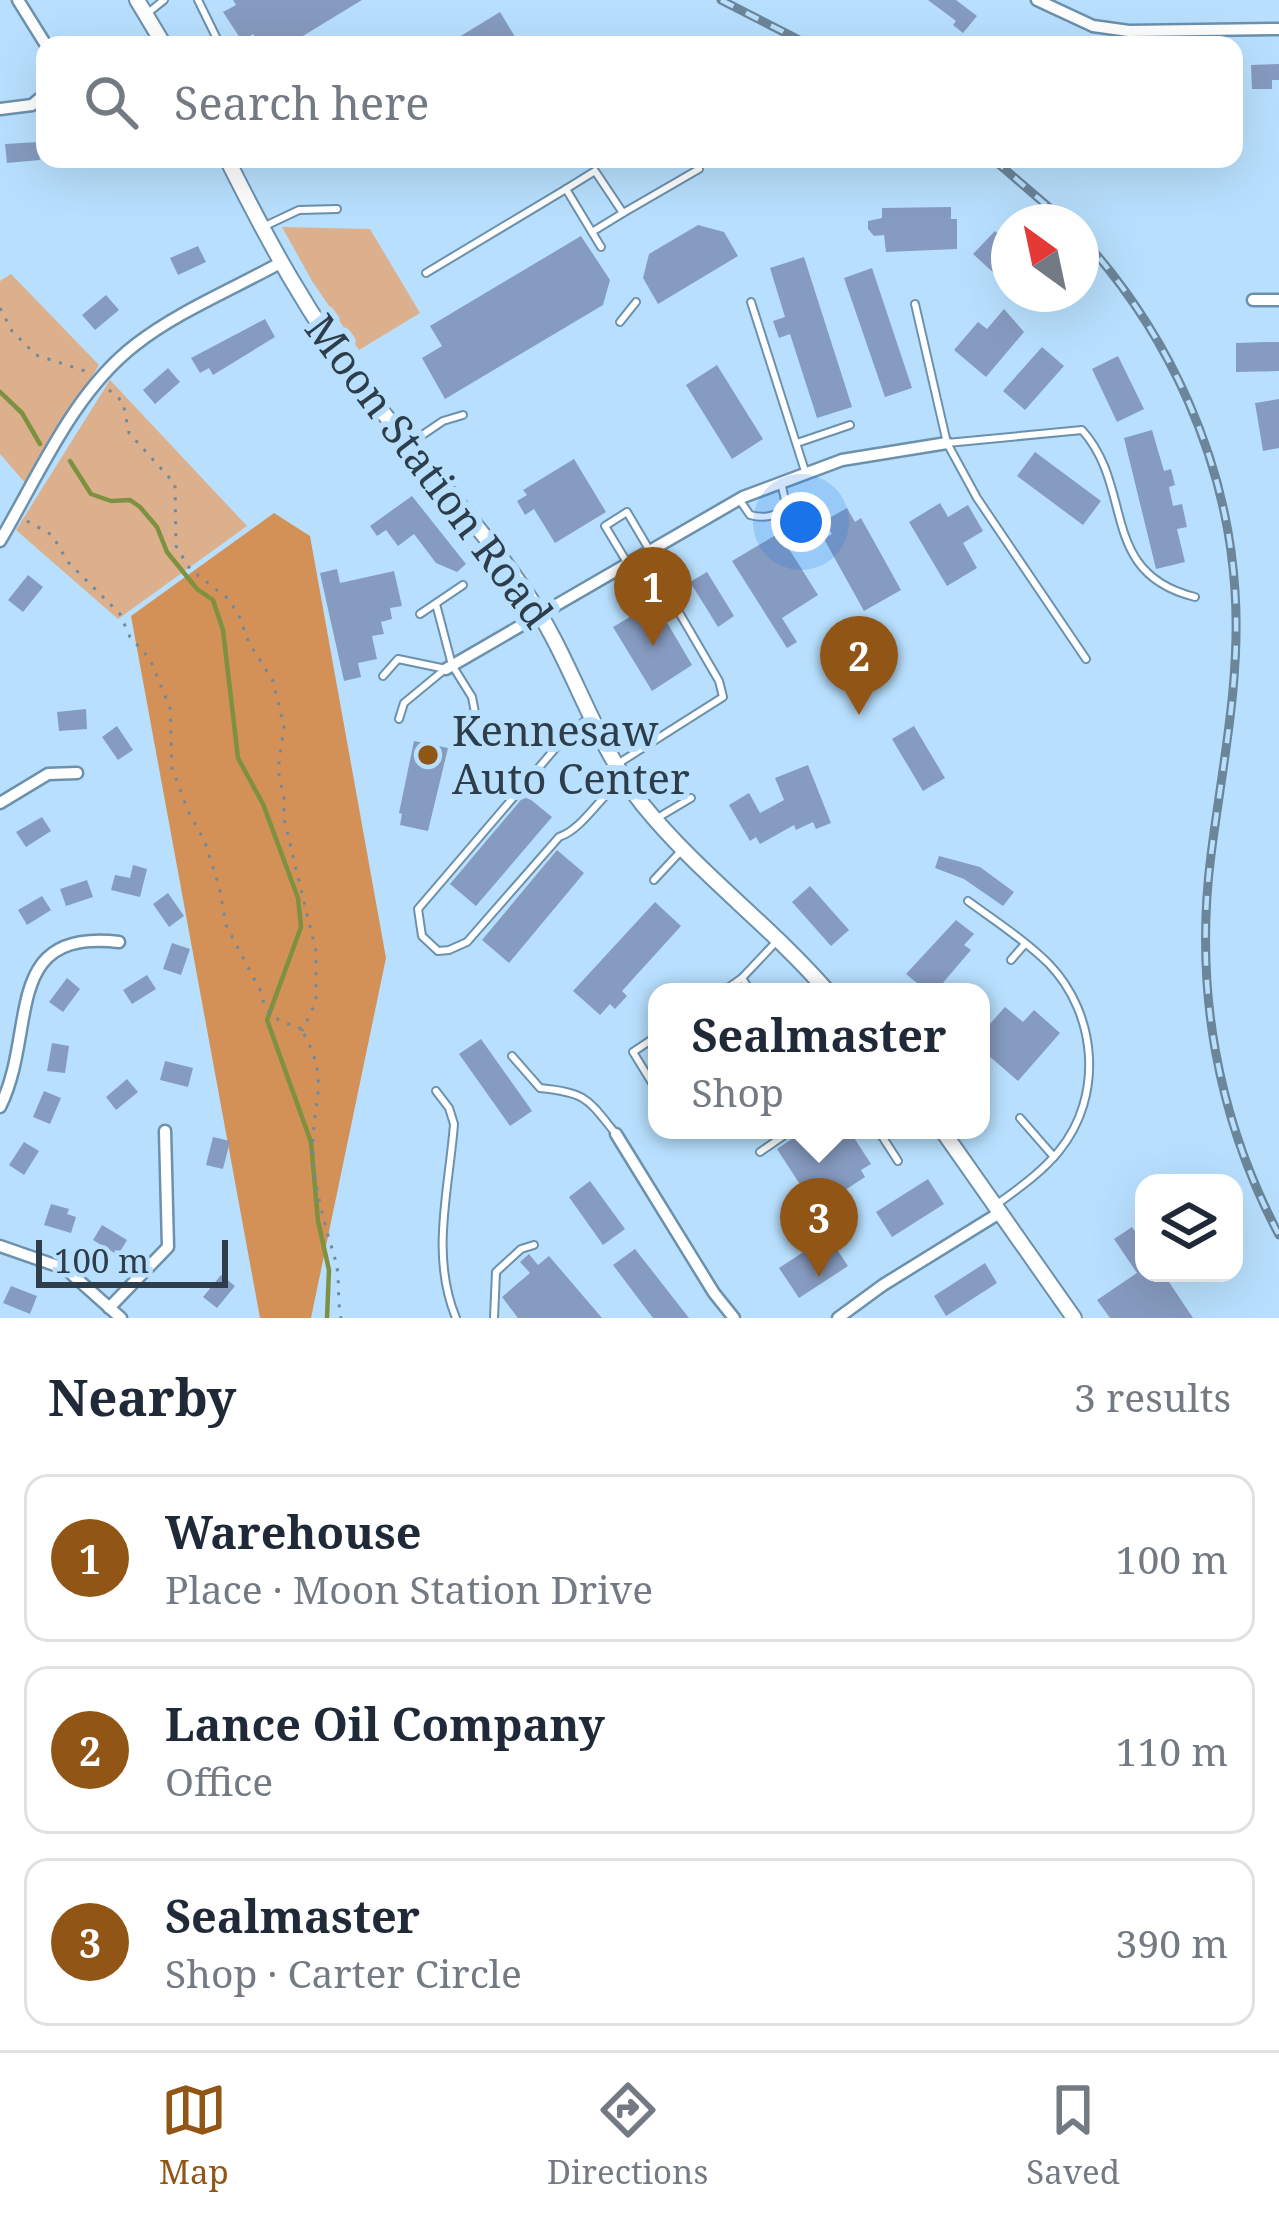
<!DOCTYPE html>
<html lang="en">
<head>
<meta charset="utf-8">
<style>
  body { margin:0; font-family:"Noto Serif",serif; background:#f2f2f3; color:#1f2937 }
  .controls { position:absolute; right:36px; bottom:36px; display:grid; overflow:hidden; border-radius:24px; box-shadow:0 12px 48px #0002 }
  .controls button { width:108px; height:108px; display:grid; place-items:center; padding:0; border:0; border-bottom:3px solid #e0e1e3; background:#fff; color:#1f2937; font:60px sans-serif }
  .compass { position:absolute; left:991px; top:204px; width:108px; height:108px; border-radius:50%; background:#fff; box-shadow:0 12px 48px #0002; rotate:327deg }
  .scale { position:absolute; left:36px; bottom:30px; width:192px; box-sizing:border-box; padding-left:12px; border:6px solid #2d3d49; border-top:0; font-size:33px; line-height:42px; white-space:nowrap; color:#2d3d49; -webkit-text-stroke:9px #b8e0fe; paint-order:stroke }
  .you { position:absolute; left:801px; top:522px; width:42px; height:42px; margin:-30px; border:9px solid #fff; border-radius:50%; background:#1a73e8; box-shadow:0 0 0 18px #1a73e833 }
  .badge { display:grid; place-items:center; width:78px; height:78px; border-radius:50%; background:#915516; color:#fff; font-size:39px; font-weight:700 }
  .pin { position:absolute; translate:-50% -99px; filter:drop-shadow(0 3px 6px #0008) }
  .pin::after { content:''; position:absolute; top:63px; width:42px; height:36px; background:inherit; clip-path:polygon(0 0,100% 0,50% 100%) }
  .popup { position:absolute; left:648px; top:983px; width:342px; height:156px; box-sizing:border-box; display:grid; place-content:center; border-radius:24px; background:#fff; filter:drop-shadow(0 3px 9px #0005); font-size:39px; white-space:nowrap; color:#747a83 }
  .popup b { font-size:45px; color:#1f2937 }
  .popup::after { content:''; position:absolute; left:50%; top:100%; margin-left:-24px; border:24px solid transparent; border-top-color:#fff }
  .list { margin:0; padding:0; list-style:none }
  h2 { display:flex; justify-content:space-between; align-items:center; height:156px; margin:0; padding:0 48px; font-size:51px }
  h2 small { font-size:39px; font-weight:400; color:#747a83 }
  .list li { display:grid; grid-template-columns:78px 1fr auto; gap:36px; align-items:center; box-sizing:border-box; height:168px; margin:0 24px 24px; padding:0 24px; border:3px solid #e0e1e3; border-radius:24px }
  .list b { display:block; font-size:45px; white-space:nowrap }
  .list p { margin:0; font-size:39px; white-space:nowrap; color:#747a83 }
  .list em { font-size:39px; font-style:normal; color:#747a83 }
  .icon { flex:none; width:66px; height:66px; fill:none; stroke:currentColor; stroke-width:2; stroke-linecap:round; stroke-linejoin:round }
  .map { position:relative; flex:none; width:1279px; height:1318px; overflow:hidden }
  .search { position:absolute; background:#fff; box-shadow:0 12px 48px #0002; left:36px; right:36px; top:36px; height:132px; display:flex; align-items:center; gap:30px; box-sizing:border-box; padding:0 42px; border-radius:24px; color:#747a83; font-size:45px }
  .sheet { height:732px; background:#fff }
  nav { display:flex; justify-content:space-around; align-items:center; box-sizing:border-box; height:168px; border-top:3px solid #e0e1e3; background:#fff; font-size:33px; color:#747a83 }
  nav a { display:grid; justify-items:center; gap:6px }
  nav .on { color:#915516 }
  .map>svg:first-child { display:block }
</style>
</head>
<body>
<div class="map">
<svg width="1279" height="1318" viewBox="0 0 1279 1318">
  <rect width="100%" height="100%" fill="#b8e0fe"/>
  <g fill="#dcb08c">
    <path d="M282 227 370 229 420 313 359 350 312 281Z"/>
    <path d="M11 274 99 365 27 485 0 454V281Z"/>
    <path d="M110 380 247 526 118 619 16 530Z"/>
  </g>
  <path fill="#d39157" d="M274 513 310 536 386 958 311 1318H260L131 616Z"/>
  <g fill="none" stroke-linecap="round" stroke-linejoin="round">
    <g stroke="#7d9140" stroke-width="4.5">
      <path d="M0 392 22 413 40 444"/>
      <path d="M70 461 91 494 111 501 130 500 140 507 157 527 167 552 197 589 213 600 223 630 238 758 263 804 298 898 301 927 267 1020 311 1142 318 1221 329 1270 327 1318"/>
    </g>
  </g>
  <g fill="#869bc0">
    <path d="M233 0H362L288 45H260L253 34 242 41 223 12 236 5Z"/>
    <path d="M928 0H956L977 16 963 33 953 25 956 21Z"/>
    <path d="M500 12 520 45H446Z"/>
    <path d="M1279 64V80H1272V89H1252L1251 65Z"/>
    <path d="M38 142 40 160 7 163 5 144Z"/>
    <path d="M951 207V219H957V249L886 252 884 235 874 236 868 229V221L882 218V208Z"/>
    <path d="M698 225 724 232 738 256 658 304 643 278 649 254Z"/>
    <path d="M995 231 1009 244V287L973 254Z"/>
    <path d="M581 236 610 280 603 305 445 399 422 358 442 346 430 326Z"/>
    <path d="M198 246 206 262 178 275 170 258Z"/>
    <path d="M804 257 852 407 817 418 790 334 779 338 773 321 785 317 770 268Z"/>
    <path d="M872 268 912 388 885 397 844 278Z"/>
    <path d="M106 295 119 310 95 330 82 315Z"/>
    <path d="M1004 309 1024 332 986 377 954 350 978 322 987 329Z"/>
    <path d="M265 319 275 337 213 375 209 368 200 373 191 358Z"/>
    <path d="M1267 342H1279V371L1236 372V343Z"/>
    <path d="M1042 347 1064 366 1025 410 1003 391Z"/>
    <path d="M1118 356 1144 409 1117 422 1092 369Z"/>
    <path d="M717 365 763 439 732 459 686 385Z"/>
    <path d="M168 368 180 382 155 404 143 390Z"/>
    <path d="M1279 399V448L1263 451 1255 403Z"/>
    <path d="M1152 430 1164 471 1171 469 1175 485 1169 487 1173 506 1182 504 1187 527 1177 529 1185 562 1156 569 1124 438Z"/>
    <path d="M1035 452 1101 501 1083 525 1017 476Z"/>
    <path d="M574 459 606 512 555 543 534 509 525 515 517 501 527 495 523 490Z"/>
    <path d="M412 496 466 564 457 572 436 563 414 534 398 546 386 530 377 536 370 526Z"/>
    <path d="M940 503 948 517 968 505 983 531 963 543 977 568 947 586 909 522Z"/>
    <path d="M847 508 855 522 861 518 901 590 864 611 824 539 832 534 824 521Z"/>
    <path d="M779 533 818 595 782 618 797 642 787 648 732 561Z"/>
    <path d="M337 569 340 583 394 571 402 606 390 608 392 619 381 622 384 634 372 636 377 659 358 663 361 677 344 681 320 573Z"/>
    <path d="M707 572 734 616 718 627 690 582Z"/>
    <path d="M28 575 43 587 23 612 8 600Z"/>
    <path d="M655 602 692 665 652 691 613 627Z"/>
    <path d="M86 709 87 729 59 731 57 712Z"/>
    <path d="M117 726 133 750 118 760 102 737Z"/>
    <path d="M914 726 945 778 923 791 892 739Z"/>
    <path d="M414 741 448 748 428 831 400 825 402 814 399 813Z"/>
    <path d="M808 765 831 823 816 829 813 822 796 830 794 825 760 844 756 837 750 841 729 805 749 793 760 813 784 800 775 778Z"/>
    <path d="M525 795 552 817 476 906 450 884Z"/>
    <path d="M42 817 51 831 26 847 16 832Z"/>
    <path d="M557 850 584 873 509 963 482 940Z"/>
    <path d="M939 856 980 867 1014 892 1003 906 964 879 935 868Z"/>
    <path d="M133 865 147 869 140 897 111 890 115 875 130 878Z"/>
    <path d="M87 880 93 897 66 906 60 889Z"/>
    <path d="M810 886 849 930 831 946 792 902Z"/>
    <path d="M168 893 184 916 169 927 153 904Z"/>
    <path d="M42 896 51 910 27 925 18 910Z"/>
    <path d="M655 902 681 926 622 991 627 996 615 1009 610 1004 600 1015 573 991Z"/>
    <path d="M956 920 974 934 964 945 971 950 935 992H928L906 974Z"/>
    <path d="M172 943 190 949 181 975 163 969Z"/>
    <path d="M147 975 156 989 132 1004 123 990Z"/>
    <path d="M67 978 80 989 63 1012 49 1002Z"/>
    <path d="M1005 1007 1023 1022 1034 1010 1060 1033 1018 1081 981 1049V1034Z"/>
    <path d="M481 1039 532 1111 510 1126 459 1054Z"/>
    <path d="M52 1043 69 1046 65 1073 47 1071Z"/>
    <path d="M165 1061 193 1068 188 1087 160 1080Z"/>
    <path d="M127 1079 138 1092 116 1110 106 1097Z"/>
    <path d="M44 1091 61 1098 50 1124 33 1117Z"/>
    <path d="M805 1130H849L871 1164 861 1170 865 1177 816 1209 777 1149Z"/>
    <path d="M213 1137 230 1141 223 1169 206 1165Z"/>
    <path d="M24 1142 39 1151 24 1175 9 1165Z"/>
    <path d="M928 1179 944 1204 892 1237 876 1212Z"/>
    <path d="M590 1181 625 1229 603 1245 569 1197Z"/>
    <path d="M51 1204 69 1209 67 1214 76 1217 71 1233 44 1225Z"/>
    <path d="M102 1225 127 1240 118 1255 93 1240Z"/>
    <path d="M1132 1227 1144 1244V1273H1163L1193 1318H1110L1097 1300 1137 1273 1114 1239Z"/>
    <path d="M828 1236 848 1266 799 1298 779 1268Z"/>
    <path d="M635 1249 689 1318H653L613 1265Z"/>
    <path d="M529 1254 538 1265 549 1256 602 1318H518L502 1297 530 1273 520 1262Z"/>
    <path d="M985 1263 997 1283 946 1316 934 1296Z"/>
    <path d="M221 1275 235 1286 217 1308 203 1297Z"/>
    <path d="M11 1286 37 1296 30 1314 3 1303Z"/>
  </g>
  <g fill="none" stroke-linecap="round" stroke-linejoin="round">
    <g stroke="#6c91ad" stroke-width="10">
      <g id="service">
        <path d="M198 0 220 45"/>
        <path d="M149 12 164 0"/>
        <path d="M411 159H413"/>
        <path d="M566 189 595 171 623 213 592 232"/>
        <path d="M623 213 699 169"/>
        <path d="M265 226 299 210 337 209"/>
        <path d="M426 273 566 189 601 247"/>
        <path d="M751 302 805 471"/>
        <path d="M915 304 947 443 977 498 1086 659"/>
        <path d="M620 322 636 302"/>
        <path d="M412 442 443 421 463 415"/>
        <path d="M797 443 850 425"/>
        <path d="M947 443 1082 430C1135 489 1098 573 1195 597"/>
        <path d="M739 499 750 515C765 519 773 516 787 509L781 482"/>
        <path d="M628 564 605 526 627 512 650 551"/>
        <path d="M436 604 452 665 472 697 476 718"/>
        <path d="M420 614 463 585"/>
        <path d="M383 676 398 659 446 669"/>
        <path d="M590 717 565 737 418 909 422 936 438 951 449 950 467 942 559 837C583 829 601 795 623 779"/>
        <path d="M399 719 404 703 444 670"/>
        <path d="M619 763 723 697 719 681 645 554"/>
        <path d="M659 817 691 798"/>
        <path d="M654 880 681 851"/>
        <path d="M968 901C995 921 1025 940 1049 964 1097 1014 1104 1096 1059 1151 1041 1173 1019 1188 996 1205"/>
        <path d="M1011 960 1024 945"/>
        <path d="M742 978 751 992"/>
        <path d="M722 992 742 978 776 942"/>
        <path d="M657 1036 633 1052 657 1091"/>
        <path d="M512 1056 540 1088C587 1093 587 1098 616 1134"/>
        <path d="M436 1091 449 1108 454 1124C449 1190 430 1255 456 1318"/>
        <path d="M1020 1118 1054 1157"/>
        <path d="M878 1130 898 1161"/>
        <path d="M760 1152 792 1130"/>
        <path d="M494 1318 496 1272 521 1249 534 1245"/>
      </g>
    </g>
    <g stroke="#6c91ad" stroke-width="15">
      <g id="minor">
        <path d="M18 0 46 45"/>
        <path d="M1037 0 1093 26 1129 31 1279 29"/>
        <path d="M0 109 32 105 45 94"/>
        <path d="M1253 300H1279"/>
        <path d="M0 541C39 475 73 393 135 345 177 312 233 289 280 263"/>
        <path d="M446 669 743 497 842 460 947 443"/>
        <path d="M0 803 48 774 77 773"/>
        <path d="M0 1107C38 1031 0 928 119 942"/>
        <path d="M616 1134 714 1293 734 1318"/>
        <path d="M0 1246 66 1269 121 1318"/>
        <path d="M109 1308 168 1247 165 1131"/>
        <path d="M838 1318 883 1285 1001 1212"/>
      </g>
    </g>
    <g stroke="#6c91ad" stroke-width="18">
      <g id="tertiary">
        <path d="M137 0 164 45"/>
        <path d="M227 159C268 241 310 319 367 392 418 459 477 521 525 591 572 658 592 740 643 805 698 873 771 926 828 992"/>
        <path d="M942 1130 1074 1318"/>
      </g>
    </g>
    <g stroke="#6e8a9e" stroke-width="3" stroke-dasharray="3 9" stroke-linecap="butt">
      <path d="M0 308 12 331 36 355 91 373"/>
      <path d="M109 390 123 402 129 433 175 484 176 546 190 569 226 597 238 613 249 643 273 681 284 727 278 770 285 803 283 815 316 951V1002L302 1031"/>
      <path d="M27 521 52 535 68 562 120 614 130 637 150 659 170 708 172 768 188 811 205 842 219 886 226 925 261 992 265 1008 280 1021 302 1029"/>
      <path d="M304 1034C329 1081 314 1095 313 1143 312 1182 325 1226 336 1262 340 1279 337 1300 341 1318"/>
    </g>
    <use href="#service" stroke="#fff" stroke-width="6"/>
    <use href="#minor" stroke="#fff" stroke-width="10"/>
    <use href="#tertiary" stroke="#fff" stroke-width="14"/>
    <g stroke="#6b8599" stroke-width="9">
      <g id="rail">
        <path d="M721 0 809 45"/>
        <path d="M993 159 1066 222"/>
        <path d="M1081 237C1169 333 1227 460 1235 591 1241 680 1222 767 1211 855 1194 988 1217 1117 1279 1235"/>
      </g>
    </g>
    <use href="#rail" stroke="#b8e0fe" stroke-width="4.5" stroke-dasharray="14" stroke-linecap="butt"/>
  </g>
  <circle fill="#915516" stroke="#b8e0fe" stroke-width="4.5" cx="428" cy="755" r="12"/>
  <g text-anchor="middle" stroke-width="12" stroke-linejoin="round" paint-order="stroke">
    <g font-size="42" fill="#2d3d49" stroke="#b8e0fe">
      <text transform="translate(429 471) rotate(53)" y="15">Moon Station Road</text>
    </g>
    <g font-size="42" fill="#2d3d49" stroke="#b8e0fe" text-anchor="start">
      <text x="452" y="746">Kennesaw<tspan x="452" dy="48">Auto Center</tspan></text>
    </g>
  </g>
</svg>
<div class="controls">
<button><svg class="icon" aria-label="layers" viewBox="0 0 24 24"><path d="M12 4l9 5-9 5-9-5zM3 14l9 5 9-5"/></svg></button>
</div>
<svg class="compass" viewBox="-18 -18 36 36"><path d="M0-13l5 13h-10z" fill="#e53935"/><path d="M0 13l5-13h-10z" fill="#747a83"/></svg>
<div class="scale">100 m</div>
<div class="you"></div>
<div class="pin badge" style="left:653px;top:646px">1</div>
<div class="pin badge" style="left:859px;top:715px">2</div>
<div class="pin badge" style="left:819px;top:1277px">3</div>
<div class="popup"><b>Sealmaster</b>Shop</div>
<div class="search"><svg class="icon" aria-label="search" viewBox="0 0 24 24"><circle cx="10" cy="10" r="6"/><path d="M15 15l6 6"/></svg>Search here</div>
</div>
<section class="sheet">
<h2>Nearby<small>3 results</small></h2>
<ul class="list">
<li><span class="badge">1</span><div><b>Warehouse</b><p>Place · Moon Station Drive</p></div><em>100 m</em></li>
<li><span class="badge">2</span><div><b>Lance Oil Company</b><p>Office</p></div><em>110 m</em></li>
<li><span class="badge">3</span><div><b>Sealmaster</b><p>Shop · Carter Circle</p></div><em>390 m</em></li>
</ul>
</section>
<nav>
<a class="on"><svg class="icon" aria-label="map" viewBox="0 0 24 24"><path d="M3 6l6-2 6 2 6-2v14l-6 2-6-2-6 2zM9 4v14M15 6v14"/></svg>Map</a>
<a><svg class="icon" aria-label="directions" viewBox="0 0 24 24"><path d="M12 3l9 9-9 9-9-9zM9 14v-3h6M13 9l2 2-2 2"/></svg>Directions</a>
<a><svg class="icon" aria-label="saved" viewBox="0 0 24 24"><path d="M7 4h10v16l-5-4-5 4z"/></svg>Saved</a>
</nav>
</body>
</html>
